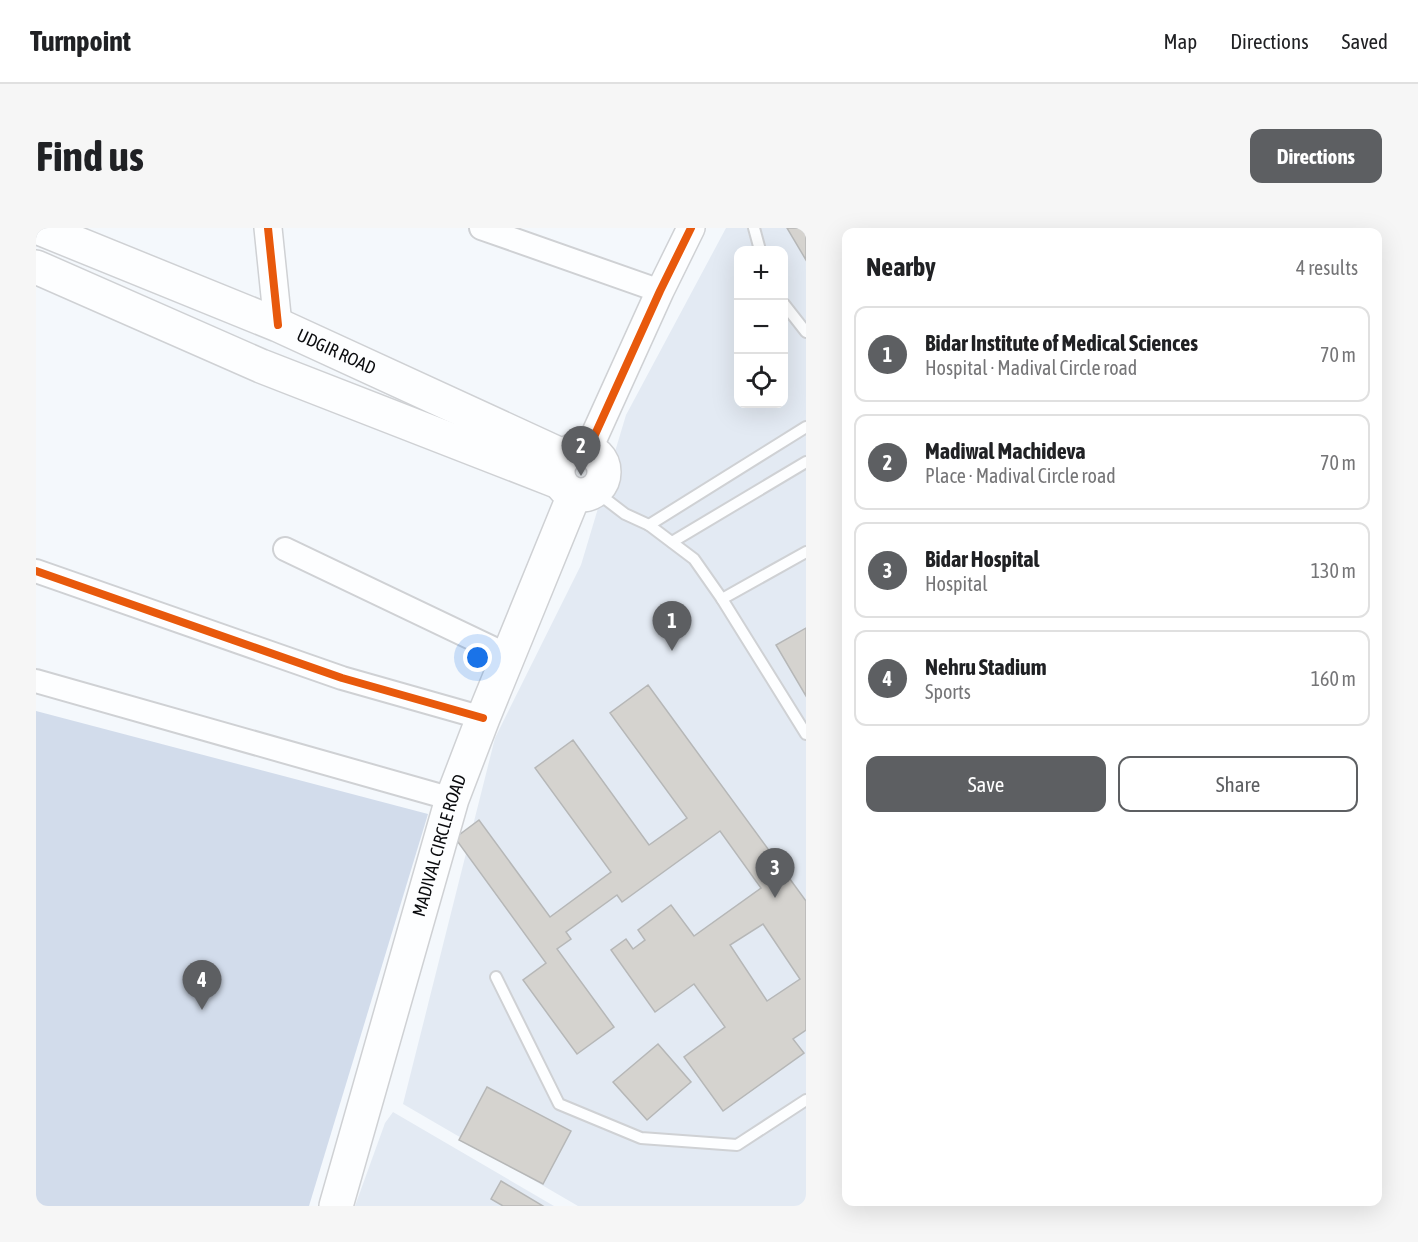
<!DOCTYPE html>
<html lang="en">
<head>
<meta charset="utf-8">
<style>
  body { margin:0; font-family:"Asap Condensed",sans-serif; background:#f6f6f6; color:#202124 }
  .controls { position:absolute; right:18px; top:18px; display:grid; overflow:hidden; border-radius:12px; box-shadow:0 6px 24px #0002 }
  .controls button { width:54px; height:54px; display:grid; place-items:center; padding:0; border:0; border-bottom:2px solid #e0e0e0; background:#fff; color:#202124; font:30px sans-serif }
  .you { position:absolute; left:442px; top:430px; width:21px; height:21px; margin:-15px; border:4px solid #fff; border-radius:50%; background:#1a73e8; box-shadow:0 0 0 9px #1a73e833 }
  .badge { display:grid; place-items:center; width:39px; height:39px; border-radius:50%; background:#5d5f62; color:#fff; font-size:20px; font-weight:700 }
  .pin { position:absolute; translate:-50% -50px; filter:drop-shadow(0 2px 3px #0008) }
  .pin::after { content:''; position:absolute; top:32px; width:21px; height:18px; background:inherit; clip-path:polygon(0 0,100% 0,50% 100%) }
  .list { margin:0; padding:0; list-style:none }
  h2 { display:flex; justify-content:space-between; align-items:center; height:78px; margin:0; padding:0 24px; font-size:26px }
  h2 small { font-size:20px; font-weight:400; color:#757577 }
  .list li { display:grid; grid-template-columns:39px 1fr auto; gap:18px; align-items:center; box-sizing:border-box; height:96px; margin:0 12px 12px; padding:0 12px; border:2px solid #e0e0e0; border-radius:12px }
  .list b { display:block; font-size:22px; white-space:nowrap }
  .list p { margin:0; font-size:20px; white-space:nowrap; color:#757577 }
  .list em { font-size:20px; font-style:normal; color:#757577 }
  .actions { display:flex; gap:12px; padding:18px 24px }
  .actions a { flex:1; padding:14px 0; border:2px solid #5d5f62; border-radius:12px; text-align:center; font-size:21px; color:#5d5f62 }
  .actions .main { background:#5d5f62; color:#fff }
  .icon { flex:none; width:33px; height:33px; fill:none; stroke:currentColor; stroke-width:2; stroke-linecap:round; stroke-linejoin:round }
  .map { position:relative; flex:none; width:770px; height:978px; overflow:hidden; border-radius:12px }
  header { display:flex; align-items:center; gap:36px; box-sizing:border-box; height:84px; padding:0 30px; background:#fff; border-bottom:2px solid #e0e0e0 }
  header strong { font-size:28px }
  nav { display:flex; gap:33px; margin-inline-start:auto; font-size:21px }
  .intro { display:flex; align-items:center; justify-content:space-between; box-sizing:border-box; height:144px; padding:0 36px }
  h1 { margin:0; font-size:42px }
  .button { padding:15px 27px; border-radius:12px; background:#5d5f62; color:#fff; font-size:21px; font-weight:700 }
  main { display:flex; gap:36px; padding:0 36px }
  aside { flex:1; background:#fff; border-radius:12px; box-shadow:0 6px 24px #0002 }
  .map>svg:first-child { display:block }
</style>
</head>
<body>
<header>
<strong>Turnpoint</strong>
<nav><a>Map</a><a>Directions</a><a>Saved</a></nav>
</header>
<div class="intro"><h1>Find us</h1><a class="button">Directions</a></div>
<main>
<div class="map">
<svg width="770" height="978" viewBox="0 0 770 978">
  <rect width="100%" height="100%" fill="#f4f8fc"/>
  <g fill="#e3eaf3" fill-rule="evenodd">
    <path d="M690 0H770V978H542L367 876 459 510 545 337 590 187ZM702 22H748V176H702Z"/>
    <path d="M357 884 518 978H319L349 895Z"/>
  </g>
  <path fill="#d2dceb" d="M0 483 392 586 273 978H0Z"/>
  <g fill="#d5d3cf" stroke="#b6b7b7" stroke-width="1.5" fill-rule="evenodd">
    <path d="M751 0H770V32Z"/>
    <path d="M770 400V468L740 417Z"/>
    <path d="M612 457 770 673V802L757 811 768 825 687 883 648 829 689 799 658 756 619 784 575 722 590 711 597 721 609 712 602 702 635 677 658 708 725 660 684 603 586 674 581 667 530 704 535 711 521 721 578 799 541 826 487 752 510 735 419 610 443 592 514 689 575 644 499 540 537 512 613 617 651 590 574 485ZM727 696 764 751 731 773 694 717Z"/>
    <path d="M622 816 655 854 611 892 577 854Z"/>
    <path d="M451 859 535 903 507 956 423 912Z"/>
    <path d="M465 953 507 978H467L455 971Z"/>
  </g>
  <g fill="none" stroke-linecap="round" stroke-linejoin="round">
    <g stroke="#cfd1d4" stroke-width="14">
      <g id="service">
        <path d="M718 0 724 22"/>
        <path d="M748 76 770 104"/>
        <path d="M559 263 589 286 613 297 658 331 686 371 770 506"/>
        <path d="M613 297 770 199"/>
        <path d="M636 314 770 234"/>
        <path d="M686 371 770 324"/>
        <path d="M460 749 523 876 605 910 701 917 770 872"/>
      </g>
    </g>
    <g stroke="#cfd1d4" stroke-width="26">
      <g id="minor">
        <path d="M445 0 624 63"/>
        <path d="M249 321 473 428"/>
        <path d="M0 343 306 450 447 490"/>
        <path d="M0 453 416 571"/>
      </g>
    </g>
    <g stroke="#cfd1d4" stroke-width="30">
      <g id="tertiary">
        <path d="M232 0 242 97"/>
        <path d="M552 222 624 63 655 0"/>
      </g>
    </g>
    <g stroke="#cfd1d4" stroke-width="36">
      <g id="trunk">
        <path id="s1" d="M3 0 242 97 527 228"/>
        <path d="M0 39 225 138 523 254"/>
        <circle cx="545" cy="244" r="23"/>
        <path id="s2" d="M300 978 416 571 447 490 538 267"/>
      </g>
    </g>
    <use href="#service" stroke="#fdfeff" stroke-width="10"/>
    <use href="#minor" stroke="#fdfeff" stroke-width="22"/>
    <use href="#tertiary" stroke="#fdfeff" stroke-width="27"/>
    <use href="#trunk" stroke="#fdfeff" stroke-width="33"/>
    <g stroke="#fff" stroke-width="11">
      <g id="cycleway">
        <path d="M232 0 242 97"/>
        <path d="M552 222 624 63 655 0"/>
        <path d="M0 343 306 450 447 490"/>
      </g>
    </g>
    <use href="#cycleway" stroke="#e8590c" stroke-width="8"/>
  </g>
  <g text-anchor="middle" stroke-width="6" stroke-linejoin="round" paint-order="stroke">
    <g font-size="18" fill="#0b0c0f" stroke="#fff">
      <text dy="6" stroke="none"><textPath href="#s1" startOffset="322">UDGIR ROAD</textPath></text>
      <text dy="6" stroke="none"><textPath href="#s2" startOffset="375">MADIVAL CIRCLE ROAD</textPath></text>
    </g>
  </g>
</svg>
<div class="controls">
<button>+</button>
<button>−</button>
<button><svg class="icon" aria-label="locate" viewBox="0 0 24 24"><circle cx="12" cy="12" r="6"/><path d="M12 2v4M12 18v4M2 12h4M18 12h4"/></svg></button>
</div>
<div class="you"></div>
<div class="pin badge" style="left:636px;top:423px">1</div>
<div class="pin badge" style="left:545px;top:248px">2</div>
<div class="pin badge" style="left:739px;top:670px">3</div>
<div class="pin badge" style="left:166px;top:782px">4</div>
</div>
<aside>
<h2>Nearby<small>4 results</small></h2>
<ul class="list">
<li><span class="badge">1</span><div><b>Bidar Institute of Medical Sciences</b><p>Hospital · Madival Circle road</p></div><em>70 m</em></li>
<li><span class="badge">2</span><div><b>Madiwal Machideva</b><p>Place · Madival Circle road</p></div><em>70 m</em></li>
<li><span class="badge">3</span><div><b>Bidar Hospital</b><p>Hospital</p></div><em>130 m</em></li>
<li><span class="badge">4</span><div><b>Nehru Stadium</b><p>Sports</p></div><em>160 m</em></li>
</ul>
<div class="actions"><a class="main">Save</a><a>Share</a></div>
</aside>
</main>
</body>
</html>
